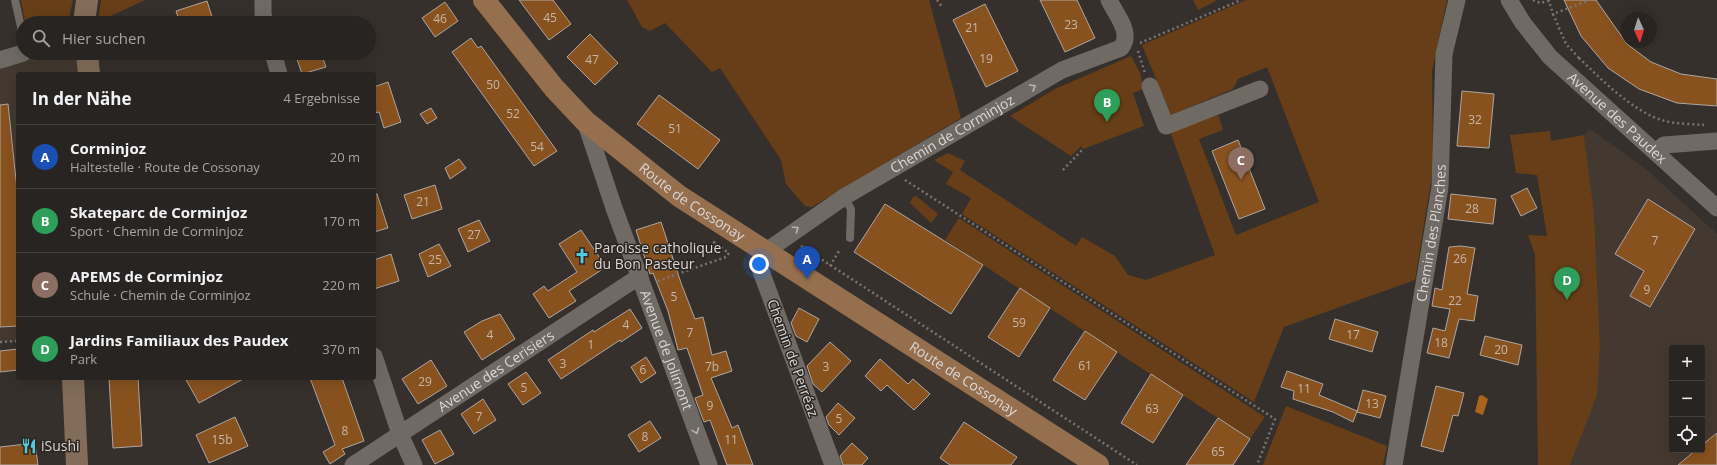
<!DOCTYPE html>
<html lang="de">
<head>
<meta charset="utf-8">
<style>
  body { margin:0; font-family:"Open Sans",sans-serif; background:#34302e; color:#f1f3f6 }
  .controls { position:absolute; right:12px; bottom:12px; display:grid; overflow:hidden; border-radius:4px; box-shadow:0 4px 16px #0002 }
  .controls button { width:36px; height:36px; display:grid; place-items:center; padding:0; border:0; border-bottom:1px solid #44413f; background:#282421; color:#f1f3f6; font:20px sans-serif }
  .compass { position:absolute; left:1621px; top:12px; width:36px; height:36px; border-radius:50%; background:#282421; box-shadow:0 4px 16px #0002; rotate:176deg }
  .you { position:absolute; left:759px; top:264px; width:14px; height:14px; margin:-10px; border:3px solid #fff; border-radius:50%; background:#1a73e8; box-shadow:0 0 0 6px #1a73e833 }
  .badge { display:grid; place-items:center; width:26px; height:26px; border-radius:50%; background:#db2777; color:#fff; font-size:13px; font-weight:700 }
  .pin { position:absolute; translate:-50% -33px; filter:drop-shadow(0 1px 2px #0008) }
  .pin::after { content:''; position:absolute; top:21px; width:14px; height:12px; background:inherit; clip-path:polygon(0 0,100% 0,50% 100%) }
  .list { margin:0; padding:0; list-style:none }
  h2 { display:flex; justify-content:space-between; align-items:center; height:52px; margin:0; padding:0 16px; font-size:17px }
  h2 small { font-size:13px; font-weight:400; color:#a5a4a5 }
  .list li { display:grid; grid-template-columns:26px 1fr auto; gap:12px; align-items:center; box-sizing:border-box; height:64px; padding:0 16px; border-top:1px solid #44413f }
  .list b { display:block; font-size:15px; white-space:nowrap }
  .list p { margin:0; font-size:13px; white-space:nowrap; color:#a5a4a5 }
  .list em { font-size:13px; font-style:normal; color:#a5a4a5 }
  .icon { flex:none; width:22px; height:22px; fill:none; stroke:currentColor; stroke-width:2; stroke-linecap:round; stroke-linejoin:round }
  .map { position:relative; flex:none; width:1717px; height:465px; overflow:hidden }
  .search { position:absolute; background:#282421; box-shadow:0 4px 16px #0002; left:16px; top:16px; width:360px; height:44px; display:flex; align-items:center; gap:10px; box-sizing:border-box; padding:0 14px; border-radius:22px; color:#a5a4a5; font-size:15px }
  .panel { position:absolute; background:#282421; box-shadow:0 4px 16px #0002; left:16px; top:72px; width:360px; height:308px; border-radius:4px }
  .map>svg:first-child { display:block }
</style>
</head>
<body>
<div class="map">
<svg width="1717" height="465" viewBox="0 0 1717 465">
  <rect width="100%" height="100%" fill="#36302c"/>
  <g fill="#433930" fill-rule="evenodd">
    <path d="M23 53H87L89 74H18V341L0 342V60Z"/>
    <path d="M1590 129 1647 170 1717 234V465H1570L1597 396 1600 345 1594 212 1584 135ZM1672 348H1702V450H1672Z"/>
  </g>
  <g fill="#673e17">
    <path d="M21 0H73L68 23H25Z"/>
    <path d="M101 0H145L98 22Z"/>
    <path d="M627 0H929L961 118 812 207 805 206 786 184 781 160 720 68 712 72 665 23 650 31 642 27Z"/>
    <path d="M1193 0H1215L1216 1 1198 10Z"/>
    <path d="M1246 0H1447L1432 71 1433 169 1415 280 1284 327 1254 402 962 214 971 198 946 184 953 172 934 160 948 153 965 161 960 170 1076 246 1082 237 1115 256 1128 275 1146 280 1215 255 1171 134 1174 128 1216 115 1219 117 1223 130 1199 139 1236 235 1319 202 1267 67 1238 79 1233 89 1171 115 1142 45Z"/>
    <path d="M1131 56 1140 73 1144 89 1133 93 1144 126 1083 149 1081 146 1071 156 1010 116 1055 89Z"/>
    <path d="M1550 131 1551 141 1584 135 1594 212 1600 345 1597 396 1570 465H1538L1535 254 1528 235 1547 236 1537 175 1516 173 1510 135Z"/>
    <path d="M916 196 938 214 931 223 910 203 913 197Z"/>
    <path d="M959 218 1265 417 1250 439 945 240Z"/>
    <path d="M1286 406 1387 446 1383 465H1263Z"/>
  </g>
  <path fill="#aa641d" d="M1482 395 1488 399 1483 415 1475 412 1479 396Z"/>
  <g fill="#88521f" stroke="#ada7a2">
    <path d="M519 0H553L571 24 549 40Z"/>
    <path d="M1040 0H1077L1095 38 1065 52Z"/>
    <path d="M1564 0H1596L1627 44 1651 62 1681 74 1717 79V106L1677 103 1639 89 1608 68 1581 36Z"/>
    <path d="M207 1 214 23H180L176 11Z"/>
    <path d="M445 2 458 21 435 37 422 18Z"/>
    <path d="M985 4 1018 71 986 87 953 20Z"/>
    <path d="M590 34 618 63 595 85 567 57Z"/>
    <path d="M471 38 478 48 481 46 557 151 534 166 452 52Z"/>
    <path d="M295 53H321L326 67 302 74Z"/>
    <path d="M388 82 401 122 384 128 379 112 374 113V87Z"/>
    <path d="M1462 91 1494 94 1489 148 1457 146Z"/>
    <path d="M659 95 720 140 698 169 637 124Z"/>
    <path d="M8 104 18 199V326L0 327V105Z"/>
    <path d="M431 108 437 118 427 124 420 114Z"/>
    <path d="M1238 140 1265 209 1239 219 1212 151Z"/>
    <path d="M459 159 466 168 450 179 445 168Z"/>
    <path d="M435 185 442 209 412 219 404 195Z"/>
    <path d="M1527 188 1537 208 1521 216 1511 196Z"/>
    <path d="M374 194H377L388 228 374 232Z"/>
    <path d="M1451 194 1496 199 1493 224 1448 219Z"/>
    <path d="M1648 199 1695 229 1650 307 1630 296 1644 271 1615 254Z"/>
    <path d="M885 204 983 265 951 314 854 252Z"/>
    <path d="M479 220 490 241 468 252 458 229Z"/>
    <path d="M661 222 681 283 695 319 703 317 712 355 726 351 732 371 711 378 732 428 738 425 753 465H727L710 420 704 422 699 409 695 398 703 395 687 348 678 350 668 311 653 273 650 274 636 230Z"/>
    <path d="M581 230 606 267 569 291 576 301 549 318 533 294 544 286 548 291 577 272 559 244Z"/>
    <path d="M439 244 451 266 428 277 419 254Z"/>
    <path d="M1461 246 1475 248 1467 294 1478 296 1474 321 1459 319 1449 358 1427 353 1433 328 1445 331 1450 309 1432 306 1435 288 1442 290 1449 247Z"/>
    <path d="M391 254 399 281 374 289V260Z"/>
    <path d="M1020 288 1050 308 1019 357 988 337Z"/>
    <path d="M799 308 819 319 807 342 796 336 791 323Z"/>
    <path d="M630 309 642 328 621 342 620 340 561 379 548 360 593 330 594 332Z"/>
    <path d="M500 314 515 339 482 360 464 332 482 321Z"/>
    <path d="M1335 319 1378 332 1372 352 1329 339Z"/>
    <path d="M1085 331 1117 352 1085 400 1053 380Z"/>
    <path d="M1485 336 1522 345 1518 365 1480 355Z"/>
    <path d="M830 342 851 361 822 392 813 384 807 366Z"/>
    <path d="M18 349V370L0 372V351Z"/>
    <path d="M646 357 656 373 641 383 631 367Z"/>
    <path d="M880 359 908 384 913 379 930 394 914 410 887 385 881 391 865 376Z"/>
    <path d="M431 360 447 386 418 404 402 379Z"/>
    <path d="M1287 371 1323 384 1319 395 1357 411 1353 422 1333 412 1293 399 1294 391 1281 387Z"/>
    <path d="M526 372 541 393 523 405 508 384Z"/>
    <path d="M1151 374 1183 395 1153 443 1121 423Z"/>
    <path d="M109 378H138L142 446 113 448Z"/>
    <path d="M185 378H245L199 403Z"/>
    <path d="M310 378H342L364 441 342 449 345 454 330 464 323 452 335 445Z"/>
    <path d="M1436 386 1464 393 1458 416 1453 415 1443 452 1421 446Z"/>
    <path d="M1363 390 1386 396 1380 418 1357 412Z"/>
    <path d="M483 399 496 420 474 434 461 414Z"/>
    <path d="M838 403 855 418 839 435 829 425 826 417Z"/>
    <path d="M235 417 248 446 209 463 196 435Z"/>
    <path d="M1218 418 1250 439 1233 465H1186Z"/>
    <path d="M650 421 661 438 639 452 628 435Z"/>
    <path d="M964 422 1017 457 1011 465H950L940 458Z"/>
    <path d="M440 430 454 454 435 464 422 440Z"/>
    <path d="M1717 433V465H1678L1696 450H1702V445Z"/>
    <path d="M35 443 38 465H0V447Z"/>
    <path d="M852 443 868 458 862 465H843L840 456Z"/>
  </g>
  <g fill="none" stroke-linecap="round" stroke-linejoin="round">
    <g stroke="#7a7572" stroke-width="2.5" stroke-dasharray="2 3" stroke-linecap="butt">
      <path d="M937 0 942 7"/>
      <path d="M1533 0 1540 3 1549 1 1553 14"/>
      <path d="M1140 43 1241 0"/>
      <path d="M1138 51 1145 73"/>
      <path d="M1579 58C1601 79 1634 113 1665 121 1677 124 1692 124 1704 125"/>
      <path d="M1579 58 1566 44 1553 14 1590 0"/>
      <path d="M1063 170 1083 149"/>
      <path d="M905 180 1275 419 1257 465"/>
      <path d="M801 246 1137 465"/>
      <path d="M830 266 839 251"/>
      <path d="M658 281 726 257 729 253 714 243 715 241"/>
      <path d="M0 342 18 341"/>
    </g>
    <g stroke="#706a65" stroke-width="8">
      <path d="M15 0 23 36"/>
      <path d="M844 197 851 209 850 238"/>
    </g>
    <g stroke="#706a65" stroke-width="17">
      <path d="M263 0V14L265 23"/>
      <path id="s1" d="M1509 0 1523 23 1550 57 1717 208"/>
      <path d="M273 53 279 74"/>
      <path d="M0 60 23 53"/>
      <path d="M1150 86 1166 126 1260 89"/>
      <path id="s2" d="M585 121 614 208 709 465"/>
      <path d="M1656 152 1664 145 1717 141"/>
      <path d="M374 356 400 434 414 465"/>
      <path id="s3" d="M353 465 640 276"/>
      <path id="s4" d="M833 465 759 266 765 252 844 197 1062 70 1121 48C1133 33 1116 15 1109 0"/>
      <path id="s5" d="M1394 465 1440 187 1444 54 1457 0"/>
    </g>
    <g stroke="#836d5a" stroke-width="22">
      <path d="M84 23 87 0"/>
      <path d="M87 53 89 74"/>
      <path d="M73 378 77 465"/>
    </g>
    <path stroke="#956f4e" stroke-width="22" id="s6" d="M484 0 554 88 585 121 679 196 1098 465"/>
  </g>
  <defs><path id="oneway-chevron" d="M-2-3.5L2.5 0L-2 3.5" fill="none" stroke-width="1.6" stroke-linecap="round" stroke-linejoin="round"/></defs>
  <g stroke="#bcb7b4">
    <use href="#oneway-chevron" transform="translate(1033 87) rotate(-30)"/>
    <use href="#oneway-chevron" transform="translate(796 229) rotate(-35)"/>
    <use href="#oneway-chevron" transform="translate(696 431) rotate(70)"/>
  </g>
  <defs>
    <g id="church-bare" transform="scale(1.2)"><path d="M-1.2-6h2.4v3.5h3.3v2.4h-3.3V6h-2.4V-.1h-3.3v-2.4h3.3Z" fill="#54cade" stroke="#2c2622" stroke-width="2.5" paint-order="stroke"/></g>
    <g id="restaurant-bare" transform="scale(1.2)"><path d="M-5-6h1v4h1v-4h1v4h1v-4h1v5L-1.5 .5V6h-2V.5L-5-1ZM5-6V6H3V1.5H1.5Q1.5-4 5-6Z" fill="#54cade" stroke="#2c2622" stroke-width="2.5" paint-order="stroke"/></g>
  </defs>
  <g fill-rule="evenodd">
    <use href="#church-bare" x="582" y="256"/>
    <use href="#restaurant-bare" x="29" y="446"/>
  </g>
  <g text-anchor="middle" stroke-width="3" stroke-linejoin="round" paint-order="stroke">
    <g font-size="12" fill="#c7b6a8">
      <text x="550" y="22">45</text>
      <text x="440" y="23">46</text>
      <text x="1071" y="29">23</text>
      <text x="972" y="32">21</text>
      <text x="986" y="63">19</text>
      <text x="592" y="64">47</text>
      <text x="493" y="89">50</text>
      <text x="513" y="118">52</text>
      <text x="1475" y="124">32</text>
      <text x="675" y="133">51</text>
      <text x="537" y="151">54</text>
      <text x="423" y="206">21</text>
      <text x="1472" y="213">28</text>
      <text x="474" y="239">27</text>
      <text x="1655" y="245">7</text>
      <text x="1460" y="263">26</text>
      <text x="435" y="264">25</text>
      <text x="1647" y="294">9</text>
      <text x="674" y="301">5</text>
      <text x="1455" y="305">22</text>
      <text x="1019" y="327">59</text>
      <text x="626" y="329">4</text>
      <text x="690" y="337">7</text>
      <text x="490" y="339">4</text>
      <text x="1353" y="339">17</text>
      <text x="1441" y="347">18</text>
      <text x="591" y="349">1</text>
      <text x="1501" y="354">20</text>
      <text x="563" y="368">3</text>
      <text x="1085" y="370">61</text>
      <text x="712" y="371">7b</text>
      <text x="826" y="371">3</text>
      <text x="643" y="374">6</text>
      <text x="425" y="386">29</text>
      <text x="524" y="392">5</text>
      <text x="1304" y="393">11</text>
      <text x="1372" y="408">13</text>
      <text x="710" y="410">9</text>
      <text x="1152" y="413">63</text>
      <text x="479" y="421">7</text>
      <text x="839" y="423">5</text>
      <text x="345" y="435">8</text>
      <text x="645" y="441">8</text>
      <text x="222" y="444">15b</text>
      <text x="731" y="444">11</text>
      <text x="1218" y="456">65</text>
    </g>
    <g font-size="14" fill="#dcd8d6" stroke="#2c2622">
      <text dy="5" stroke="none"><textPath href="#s1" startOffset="161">Avenue des Paudex</textPath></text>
      <text dy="5" stroke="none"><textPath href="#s4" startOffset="449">Chemin de Corminjoz</textPath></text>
      <text dy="5" stroke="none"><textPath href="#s6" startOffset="292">Route de Cossonay</textPath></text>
      <text dy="5" stroke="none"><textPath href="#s5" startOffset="235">Chemin des Planches</textPath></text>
      <text dy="5" stroke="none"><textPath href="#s2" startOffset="243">Avenue de Jolimont</textPath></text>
      <text transform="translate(793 358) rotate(70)" y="5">Chemin de Perréaz</text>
      <text dy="5" stroke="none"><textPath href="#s3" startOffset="171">Avenue des Cerisiers</textPath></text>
      <text dy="5" stroke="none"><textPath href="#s6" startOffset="616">Route de Cossonay</textPath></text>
    </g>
    <g font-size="14" fill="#dcd8d6" stroke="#2c2622" text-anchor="start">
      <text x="594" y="253">Paroisse catholique<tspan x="594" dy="16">du Bon Pasteur</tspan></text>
      <text x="41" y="451">iSushi</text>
    </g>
  </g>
</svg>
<div class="controls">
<button>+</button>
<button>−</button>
<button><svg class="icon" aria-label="locate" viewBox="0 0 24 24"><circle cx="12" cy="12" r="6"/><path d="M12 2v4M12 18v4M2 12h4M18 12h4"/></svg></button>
</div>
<svg class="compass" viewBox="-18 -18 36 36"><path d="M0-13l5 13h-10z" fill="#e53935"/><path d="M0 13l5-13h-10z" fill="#a5a4a5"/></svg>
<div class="you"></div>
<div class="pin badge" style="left:807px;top:279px;background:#1a4fb4">A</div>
<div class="pin badge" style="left:1107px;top:122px;background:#2e9e5b">B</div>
<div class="pin badge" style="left:1241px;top:180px;background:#8d6e63">C</div>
<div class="pin badge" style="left:1567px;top:300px;background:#2e9e5b">D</div>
<div class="search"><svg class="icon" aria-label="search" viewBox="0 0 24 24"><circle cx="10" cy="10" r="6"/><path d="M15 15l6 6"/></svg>Hier suchen</div>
<section class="panel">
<h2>In der Nähe<small>4 Ergebnisse</small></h2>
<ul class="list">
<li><span class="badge" style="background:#1a4fb4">A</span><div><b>Corminjoz</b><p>Haltestelle · Route de Cossonay</p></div><em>20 m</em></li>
<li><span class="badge" style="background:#2e9e5b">B</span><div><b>Skateparc de Corminjoz</b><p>Sport · Chemin de Corminjoz</p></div><em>170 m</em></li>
<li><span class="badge" style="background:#8d6e63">C</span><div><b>APEMS de Corminjoz</b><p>Schule · Chemin de Corminjoz</p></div><em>220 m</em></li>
<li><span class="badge" style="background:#2e9e5b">D</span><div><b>Jardins Familiaux des Paudex</b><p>Park</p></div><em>370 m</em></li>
</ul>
</section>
</div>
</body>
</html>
